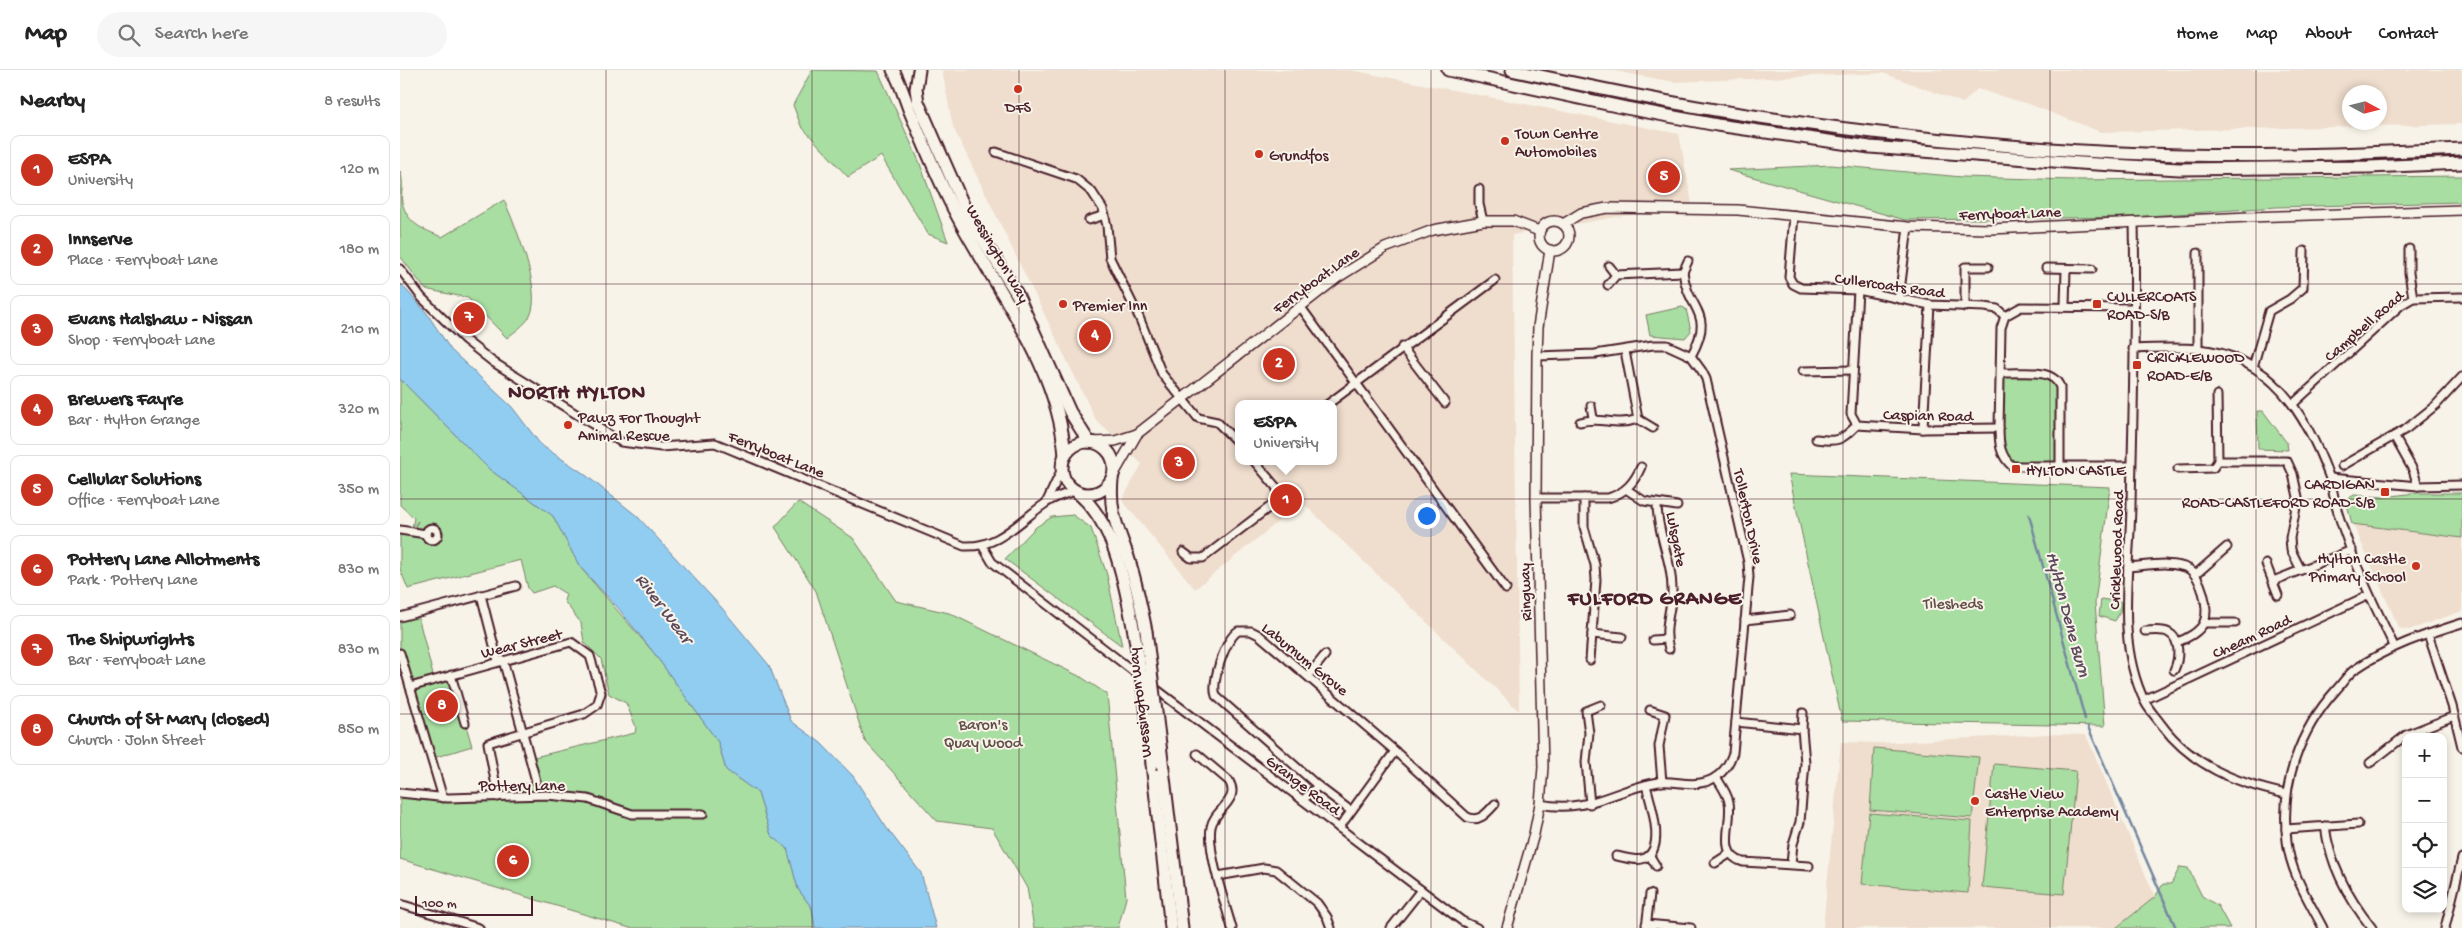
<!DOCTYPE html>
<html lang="en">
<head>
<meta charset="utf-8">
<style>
  body { margin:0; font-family:"Gochi Hand",sans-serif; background:#f6f6f6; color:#222 }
  .controls { position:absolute; right:15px; bottom:15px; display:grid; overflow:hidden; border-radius:10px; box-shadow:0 2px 8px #0003 }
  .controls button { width:45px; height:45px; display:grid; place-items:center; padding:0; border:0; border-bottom:1px solid #e0e0e0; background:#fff; color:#222; font:25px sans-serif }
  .compass { position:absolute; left:1942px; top:15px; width:45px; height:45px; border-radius:50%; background:#fff; box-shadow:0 2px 8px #0003; rotate:97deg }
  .scale { position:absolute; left:15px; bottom:12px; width:118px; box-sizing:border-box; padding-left:5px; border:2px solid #4a1f2b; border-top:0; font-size:14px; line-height:18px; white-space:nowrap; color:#4a1f2b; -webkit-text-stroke:4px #f7f3e8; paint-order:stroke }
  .you { position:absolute; left:1026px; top:445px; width:18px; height:18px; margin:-12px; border:4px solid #fff; border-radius:50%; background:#1a73e8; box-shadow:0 0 0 8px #1a73e833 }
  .badge { display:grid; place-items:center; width:32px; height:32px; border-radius:50%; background:#c8321e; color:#fff; font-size:16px; font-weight:700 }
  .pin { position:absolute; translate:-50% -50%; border:2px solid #fff; box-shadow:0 1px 5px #0006 }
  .popup { position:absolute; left:835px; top:330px; width:102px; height:65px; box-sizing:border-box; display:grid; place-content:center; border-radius:10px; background:#fff; filter:drop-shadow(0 1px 4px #0005); font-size:16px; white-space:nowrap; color:#767676 }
  .popup b { font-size:19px; color:#222 }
  .popup::after { content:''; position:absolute; left:50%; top:100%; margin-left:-10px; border:10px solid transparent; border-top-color:#fff }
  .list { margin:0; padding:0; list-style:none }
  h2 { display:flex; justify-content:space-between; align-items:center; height:65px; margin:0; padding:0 20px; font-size:21px }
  h2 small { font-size:16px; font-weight:400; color:#767676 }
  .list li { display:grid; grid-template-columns:32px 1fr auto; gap:15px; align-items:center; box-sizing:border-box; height:70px; margin:0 10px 10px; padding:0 10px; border:1px solid #e0e0e0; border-radius:10px }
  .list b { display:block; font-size:19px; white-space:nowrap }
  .list p { margin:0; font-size:16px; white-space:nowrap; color:#767676 }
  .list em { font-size:16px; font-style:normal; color:#767676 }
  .icon { flex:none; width:28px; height:28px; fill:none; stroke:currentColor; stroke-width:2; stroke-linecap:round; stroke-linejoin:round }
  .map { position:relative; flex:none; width:2062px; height:858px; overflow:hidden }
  header { display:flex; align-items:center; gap:30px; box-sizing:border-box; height:70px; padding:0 25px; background:#fff; border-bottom:1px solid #e0e0e0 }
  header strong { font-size:24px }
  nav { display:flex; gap:28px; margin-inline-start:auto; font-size:18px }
  .search { width:350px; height:45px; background:#f6f6f6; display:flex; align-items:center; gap:12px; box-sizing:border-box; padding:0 18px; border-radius:28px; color:#767676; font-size:19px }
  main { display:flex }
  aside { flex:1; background:#fff }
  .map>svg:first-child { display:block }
</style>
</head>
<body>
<header>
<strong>Map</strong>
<div class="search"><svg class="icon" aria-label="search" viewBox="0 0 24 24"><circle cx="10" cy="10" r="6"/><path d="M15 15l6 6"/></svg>Search here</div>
<nav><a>Home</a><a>Map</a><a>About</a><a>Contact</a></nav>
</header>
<main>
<aside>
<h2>Nearby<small>8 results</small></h2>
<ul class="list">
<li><span class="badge">1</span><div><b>ESPA</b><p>University</p></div><em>120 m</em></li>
<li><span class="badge">2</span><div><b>Innserve</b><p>Place · Ferryboat Lane</p></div><em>180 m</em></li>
<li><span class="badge">3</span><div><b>Evans Halshaw - Nissan</b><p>Shop · Ferryboat Lane</p></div><em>210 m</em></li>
<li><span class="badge">4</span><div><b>Brewers Fayre</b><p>Bar · Hylton Grange</p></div><em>320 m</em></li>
<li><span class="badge">5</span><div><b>Cellular Solutions</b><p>Office · Ferryboat Lane</p></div><em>350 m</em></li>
<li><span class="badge">6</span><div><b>Pottery Lane Allotments</b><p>Park · Pottery Lane</p></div><em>830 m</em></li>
<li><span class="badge">7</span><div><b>The Shipwrights</b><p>Bar · Ferryboat Lane</p></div><em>830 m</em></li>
<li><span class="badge">8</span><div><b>Church of St Mary (closed)</b><p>Church · John Street</p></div><em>850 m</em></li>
</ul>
</aside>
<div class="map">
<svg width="2062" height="858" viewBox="0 0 2062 858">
  <rect width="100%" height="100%" fill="#f7f3e8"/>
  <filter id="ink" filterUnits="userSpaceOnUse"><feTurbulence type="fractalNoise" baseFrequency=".02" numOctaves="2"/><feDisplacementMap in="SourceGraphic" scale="10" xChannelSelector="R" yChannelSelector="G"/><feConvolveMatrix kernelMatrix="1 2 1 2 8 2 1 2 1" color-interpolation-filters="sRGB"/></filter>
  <g filter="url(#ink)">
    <g fill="#efddcd" fill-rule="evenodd">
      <path d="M542 0H950L1279 64 1292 134 1112 165 1119 641 902 432 795 519 722 430 742 394 696 350 553 57ZM838 334H934V391H838Z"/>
      <path d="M1209 0H2062V54L1701 62 1629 34 1577 19 1563 33 1483 3 1274 12ZM1980 22V52H1950V22Z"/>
      <path d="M1953 454 2062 468V541L2009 560 1999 558Z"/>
      <path d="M1647 664 1686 665 1755 827 1716 858H1423L1441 672 1479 673Z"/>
    </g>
    <g fill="#a8dea1" stroke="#797e66">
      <path d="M412 0 478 1 519 91 548 172 528 164 481 86 448 107 401 56 393 35Z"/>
      <path d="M1431 95 1562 107 1674 110 2062 106V132L1877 137 1734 147 1505 150 1328 100Z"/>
      <path d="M0 101C5 115 0 123 2 132 8 155 23 159 42 167L104 130C115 155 143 221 130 246 125 255 114 262 107 268L68 228 25 219 0 186Z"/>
      <path d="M1282 237 1286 239 1291 261 1285 268 1250 265 1246 245Z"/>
      <path d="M1601 303 1646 304 1658 311 1660 395 1612 396 1602 385Z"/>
      <path d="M0 309 89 399 153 446 180 497 254 583 318 672 326 700 358 723 371 765 387 777 398 819 412 838 415 858H230L0 789V723L16 726H113L109 715 137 713 130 688 235 663 236 657 226 633 209 624 201 589 184 572 181 553 164 531 166 524 153 516 132 523 128 518 121 490 8 519 0 499V460L13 462 18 451 12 458 14 448 0 435Z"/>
      <path d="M1857 341H1863L1887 373 1888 380 1858 379Z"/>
      <path d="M1389 404 1710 417 1695 533 1705 656 1442 651Z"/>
      <path d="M2015 423H2062V468L1952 454 1946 430 1954 425 1984 427Z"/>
      <path d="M398 432 453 468 496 531 549 543 681 607 707 624 726 828 718 858H634L627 818 592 758 537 751 465 671 416 521 375 457Z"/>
      <path d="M673 445 691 458 707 505 722 576 605 489 636 457 652 447Z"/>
      <path d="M1701 529 1721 532 1720 542 1715 551 1699 546Z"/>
      <path d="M17 542 34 609 51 605 72 676 30 689 0 583V547Z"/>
      <path d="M1474 678 1579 687 1572 748 1470 740Z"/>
      <path d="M1594 694 1676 701 1664 824 1582 817Z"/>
      <path d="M1469 743 1572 751 1568 823 1462 814Z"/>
      <path d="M1780 797 1788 798 1802 826 1818 836 1830 858H1716L1755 827 1763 814H1771Z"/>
    </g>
    <path fill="#90cdf0" stroke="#7487a1" d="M0 213 26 242 51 280 112 337 141 375 183 403 237 446 321 537 369 595 391 651 421 673 453 706 486 757 521 803 536 858H415L412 838 398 819 387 778 371 765 358 723 326 700 318 672 254 583 218 538 180 497 153 446 89 399 0 309Z"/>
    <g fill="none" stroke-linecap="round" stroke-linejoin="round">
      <g stroke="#7487a1" stroke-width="2.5">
        <path d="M1629 445 1685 649"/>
        <path d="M1688 657 1776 858"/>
      </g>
      <g stroke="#4a1f2b" stroke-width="11">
        <g id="minor">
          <path d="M596 82 676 109 692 122 703 139 707 156 710 188 739 247 762 304 798 348 817 352 838 373"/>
          <path d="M1079 119V134L1083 151"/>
          <path d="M1394 145 1389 207 1393 214 1401 218 1458 220 1530 235 1585 237 1597 239 1605 246"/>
          <path d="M689 150 705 145"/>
          <path d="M1734 152C1736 246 1733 341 1731 435 1730 501 1715 571 1745 632 1749 640 1756 647 1761 654 1792 696 1836 713 1886 724"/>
          <path d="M2009 179V203L2013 228"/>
          <path d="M1798 183V279"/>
          <path d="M1209 196 1216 205"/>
          <path d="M1646 198 1692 199"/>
          <path d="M0 199 22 228 65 270 93 292 221 372 261 377 315 373 564 476C599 478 619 451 646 433 654 427 665 424 675 421"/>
          <path d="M1283 202 1288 191"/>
          <path d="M1208 215 1216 205 1283 202C1288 242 1316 241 1291 286"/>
          <path d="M1458 220 1451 344 1457 355 1523 359 1599 358"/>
          <path d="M1499 229 1508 157"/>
          <path d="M900 236 1106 519"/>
          <path d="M1665 236 1666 199"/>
          <path d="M1565 237V197H1588"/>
          <path d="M1002 277 1045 333"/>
          <path d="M1733 279C1754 278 1777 277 1798 279 1871 286 1906 344 1929 406 1933 418 1934 431 1938 443 1952 489 1973 533 1994 576"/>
          <path d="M1137 286 1195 284 1253 275H1267L1291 286 1302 301 1306 309 1348 492 1349 507 1333 683C1328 697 1320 708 1305 712 1290 717 1274 710 1259 712 1214 719 1189 744 1140 734"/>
          <path d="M1853 297 1869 241 1890 229 1903 218 1904 181"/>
          <path d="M1403 301 1452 300"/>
          <path d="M1601 303C1620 304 1653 297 1660 317V395"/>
          <path d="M928 334 1095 210"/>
          <path d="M1893 334 2001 235 2013 228 2062 227"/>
          <path d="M1191 336 1193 348"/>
          <path d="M1238 349 1253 358"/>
          <path d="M1180 352C1201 346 1215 357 1238 349L1225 281"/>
          <path d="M1523 359 1530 235"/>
          <path d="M1994 366 2013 400 2018 416"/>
          <path d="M1416 369C1438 372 1441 371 1457 355"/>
          <path d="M1818 391H1887L1893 404 1898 427 1890 468 1891 480 1901 500"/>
          <path d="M1731 396H1612C1600 386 1599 373 1599 358L1601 258 1605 246 1621 237 1733 238"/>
          <path d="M1942 396 2006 359 2036 335 2062 307"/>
          <path d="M1778 399 1813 398 1818 391 1817 325"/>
          <path d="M1930 408 2018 416 2062 415"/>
          <path d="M1226 419 1244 431 1277 436"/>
          <path d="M1136 428H1208C1225 423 1234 413 1241 397"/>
          <path d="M1184 428V457L1195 495 1196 510 1190 590"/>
          <path d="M647 431 662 399"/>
          <path d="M1257 434C1257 464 1273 492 1272 522 1271 541 1263 559 1269 579"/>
          <circle cx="32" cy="464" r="6"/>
          <path d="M0 460 26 464"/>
          <path d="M582 475 592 492 742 608"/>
          <path d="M783 482 791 488H803L880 429 876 417 854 391"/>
          <path d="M1866 494 1878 525"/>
          <path d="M1728 497C1745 496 1773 490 1789 499 1801 507 1810 538 1804 552 1800 562 1786 569 1777 572"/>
          <path d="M1795 505 1827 477"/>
          <path d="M1873 511 1952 480"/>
          <path d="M81 525 98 591"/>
          <path d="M0 547 116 516"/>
          <path d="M1345 550 1390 545"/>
          <path d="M1804 553H1835"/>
          <path d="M1745 561C1751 561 1763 559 1769 563 1781 569 1779 590 1774 600"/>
          <path d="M1192 564 1222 567"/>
          <path d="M2028 564 2052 636 2062 677"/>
          <path d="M1253 570 1266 569"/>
          <path d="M0 583 43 728"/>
          <path d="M103 590 136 711"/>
          <path d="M51 605 65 653"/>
          <path d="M908 606 925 585"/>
          <path d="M752 616 1062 851 1077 858"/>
          <path d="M10 617 171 572 190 586 201 623 197 635 184 644 88 673 98 727"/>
          <path d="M1744 630 1969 525"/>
          <path d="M1250 640 1265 645 1259 676 1262 712"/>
          <path d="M1336 652 1402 659"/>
          <path d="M995 681 1067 747C1079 753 1087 743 1095 734"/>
          <path d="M797 684 829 711C841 731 814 739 811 757 807 782 825 833 832 858"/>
          <path d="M1970 693 2006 665 2054 646"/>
          <path d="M1316 707C1321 715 1327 723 1329 732 1333 754 1316 784 1343 792L1409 796"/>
          <path d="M0 723 48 728 147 725 188 729 232 744H303"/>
          <path d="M903 730 918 716"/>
          <path d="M1190 734 1186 692 1189 663 1186 641 1201 635"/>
          <path d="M1925 756C1930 795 1947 827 1972 858"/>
          <path d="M939 758 995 681 859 565 851 561H838C825 570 811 612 816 626L918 716 951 741"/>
          <path d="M1886 759 1958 754"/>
          <path d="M1216 786C1224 787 1234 791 1242 789 1268 783 1250 731 1246 715"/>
          <path d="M1250 786 1256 796"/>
          <path d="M1315 793 1329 784"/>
          <path d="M1391 794 1393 774 1400 752 1405 693 1402 659 1403 643"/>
          <path d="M818 806 864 798 876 800 917 833 927 847 931 858"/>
          <path d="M0 834 79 858"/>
          <path d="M1246 854 1291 858"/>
          <path d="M991 858 1021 820"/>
          <path d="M1246 858 1250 824"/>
          <path d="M1923 858C1909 831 1890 802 1887 771 1880 714 1899 661 1936 620 1942 614 1947 605 1954 600 1987 577 2024 565 2062 553"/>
          <path d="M2045 858 2062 788"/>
        </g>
      </g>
      <g stroke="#4a1f2b" stroke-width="12">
        <g id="tertiary">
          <circle cx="1154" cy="166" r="15"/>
          <path d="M1163 154 1181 143 1207 138 1338 140 1508 157 1590 159 1849 147 2062 140"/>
          <path d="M692 372 715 371 737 364"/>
          <path d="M714 404 737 364 937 208 985 178 1033 160 1083 151H1113L1139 161"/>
          <path d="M1107 858 1134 764 1140 734 1143 697 1136 428 1137 286 1138 257 1150 180"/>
        </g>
      </g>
      <g stroke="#4a1f2b" stroke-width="15">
        <g id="trunk">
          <path d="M493 0C500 12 504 26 509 39 522 70 535 102 550 132 591 215 658 290 665 386"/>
          <path d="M519 0 516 19 518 32 568 146 617 224 670 342 689 372"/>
          <path d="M1048 0 1226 38 1317 55 1470 77 1680 93 1779 99 1969 97 2062 93"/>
          <path d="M1112 0C1192 17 1272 34 1353 46 1494 67 1640 82 1783 85 1876 87 1969 83 2062 79"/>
          <circle cx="688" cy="398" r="26"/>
          <path d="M712 409C709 443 717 455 728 487 736 511 741 536 746 561"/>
          <path d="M678 423C716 455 725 515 734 562"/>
          <path d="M752 694 771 858"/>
          <path d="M763 699 782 858"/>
        </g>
      </g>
      <use href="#minor" stroke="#f7f3e8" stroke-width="7"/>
      <use href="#tertiary" stroke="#f7f3e8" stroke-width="9"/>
      <use href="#trunk" stroke="#f7f3e8" stroke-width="11"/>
      <g stroke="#4a1f2b" stroke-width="15" stroke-linecap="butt">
        <g id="trunk-bridge">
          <path d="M746 561 763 699"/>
          <path d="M734 562 746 637 752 694"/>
        </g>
      </g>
      <use href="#trunk-bridge" stroke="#f7f3e8" stroke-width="11"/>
    </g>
  </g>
  <path fill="none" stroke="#4a1f2b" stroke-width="1" stroke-opacity="0.55" d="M206 0V858M412 0V858M619 0V858M825 0V858M1031 0V858M1237 0V858M1443 0V858M1650 0V858M1856 0V858M0 214H2062M0 429H2062M0 644H2062"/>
  <g fill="#c8321e" stroke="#f7f3e8" stroke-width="2">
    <circle cx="618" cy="19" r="5"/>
    <circle cx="1105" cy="71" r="5"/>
    <circle cx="859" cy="84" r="5"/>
    <circle cx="663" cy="234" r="5"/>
    <rect x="1692" y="229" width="10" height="10" rx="2.5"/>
    <rect x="1732" y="290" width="10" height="10" rx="2.5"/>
    <circle cx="168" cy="355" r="5"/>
    <rect x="1611" y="394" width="10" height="10" rx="2.5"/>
    <rect x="1980" y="417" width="10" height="10" rx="2.5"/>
    <circle cx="2016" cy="496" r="5"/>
    <circle cx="1575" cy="731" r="5"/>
  </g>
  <g text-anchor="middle" stroke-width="4" stroke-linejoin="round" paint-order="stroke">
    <g font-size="16" fill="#4a1f2b" stroke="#f7f3e8" text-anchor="start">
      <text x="618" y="42" text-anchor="middle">DFS</text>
      <text x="1115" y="68">Town Centre<tspan x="1115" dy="18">Automobiles</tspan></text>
      <text x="869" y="90">Grundfos</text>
      <text x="1707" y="231">CULLERCOATS<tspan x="1707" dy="18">ROAD-S/B</tspan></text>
      <text x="673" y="240">Premier Inn</text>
      <text x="1747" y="292">CRICKLEWOOD<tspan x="1747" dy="18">ROAD-E/B</tspan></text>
      <text x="178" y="352">Pawz For Thought<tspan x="178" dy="18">Animal Rescue</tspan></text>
      <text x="1626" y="405">HYLTON CASTLE</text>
      <text x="1975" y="419" text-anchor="end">CARDIGAN<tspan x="1975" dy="18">ROAD-CASTLEFORD ROAD-S/B</tspan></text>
      <text x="2006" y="493" text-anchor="end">Hylton Castle<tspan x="2006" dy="18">Primary School</tspan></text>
      <text x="1585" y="728">Castle View<tspan x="1585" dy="18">Enterprise Academy</tspan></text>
    </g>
    <g font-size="16" fill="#4a1f2b" stroke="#f7f3e8">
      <text transform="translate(1610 142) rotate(-2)" y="6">Ferryboat Lane</text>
      <text transform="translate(599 183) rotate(60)" y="6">Wessington Way</text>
      <text transform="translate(915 209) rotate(-36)" y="6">Ferryboat Lane</text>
      <text transform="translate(1490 214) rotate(8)" y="6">Cullercoats Road</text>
      <text transform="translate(1963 255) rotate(-41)" y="6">Campbell Road</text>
      <text transform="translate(1528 344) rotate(1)" y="6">Caspian Road</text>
      <text transform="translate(377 383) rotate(22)" y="6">Ferryboat Lane</text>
      <text transform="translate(1350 446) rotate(78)" y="6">Tollerton Drive</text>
      <text transform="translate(1278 469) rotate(79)" y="6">Lulsgate</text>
      <text transform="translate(1715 480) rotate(-88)" y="6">Cricklewood Road</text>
      <text transform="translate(1124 522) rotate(-92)" y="6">Ringway</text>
      <text transform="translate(1851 565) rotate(-25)" y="6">Cheam Road</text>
      <text transform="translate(121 572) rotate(-14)" y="6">Wear Street</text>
      <text transform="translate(906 588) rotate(39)" y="6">Laburnum Grove</text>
      <text transform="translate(738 633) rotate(-97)" y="6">Wessington Way</text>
      <text x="122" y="720">Pottery Lane</text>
      <text transform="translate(904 714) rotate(37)" y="6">Grange Road</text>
    </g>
    <g font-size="16" fill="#624f48" stroke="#f7f3e8">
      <text x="1553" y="538">Tilesheds</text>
      <text x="583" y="659">Baron's<tspan x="583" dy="18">Quay Wood</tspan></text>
    </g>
    <g font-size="18" font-style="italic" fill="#5c4a5c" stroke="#f7f3e8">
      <text transform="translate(265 538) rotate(53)" y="6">River Wear</text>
      <text transform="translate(1669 544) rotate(75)" y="6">Hylton Dene Burn</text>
    </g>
    <g font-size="21" font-weight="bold" letter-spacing="1" fill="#4a1f2b" stroke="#f7f3e8">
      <text x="177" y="328">NORTH HYLTON</text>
      <text x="1255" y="534">FULFORD GRANGE</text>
    </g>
  </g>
</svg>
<div class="controls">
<button>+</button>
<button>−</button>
<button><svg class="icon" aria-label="locate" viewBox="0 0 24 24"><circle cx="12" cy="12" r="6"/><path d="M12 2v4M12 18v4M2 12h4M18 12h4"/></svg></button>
<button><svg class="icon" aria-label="layers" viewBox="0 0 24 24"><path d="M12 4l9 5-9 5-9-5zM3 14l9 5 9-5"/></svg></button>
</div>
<svg class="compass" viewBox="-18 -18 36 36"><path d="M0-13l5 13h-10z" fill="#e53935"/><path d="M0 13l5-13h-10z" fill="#767676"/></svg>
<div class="scale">100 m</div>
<div class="you"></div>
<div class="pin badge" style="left:886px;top:430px">1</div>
<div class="popup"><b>ESPA</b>University</div>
<div class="pin badge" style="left:879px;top:294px">2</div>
<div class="pin badge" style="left:779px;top:393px">3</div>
<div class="pin badge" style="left:695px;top:266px">4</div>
<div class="pin badge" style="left:1264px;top:107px">5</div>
<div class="pin badge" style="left:113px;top:791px">6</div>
<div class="pin badge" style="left:69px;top:248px">7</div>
<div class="pin badge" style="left:42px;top:636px">8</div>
</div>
</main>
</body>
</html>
